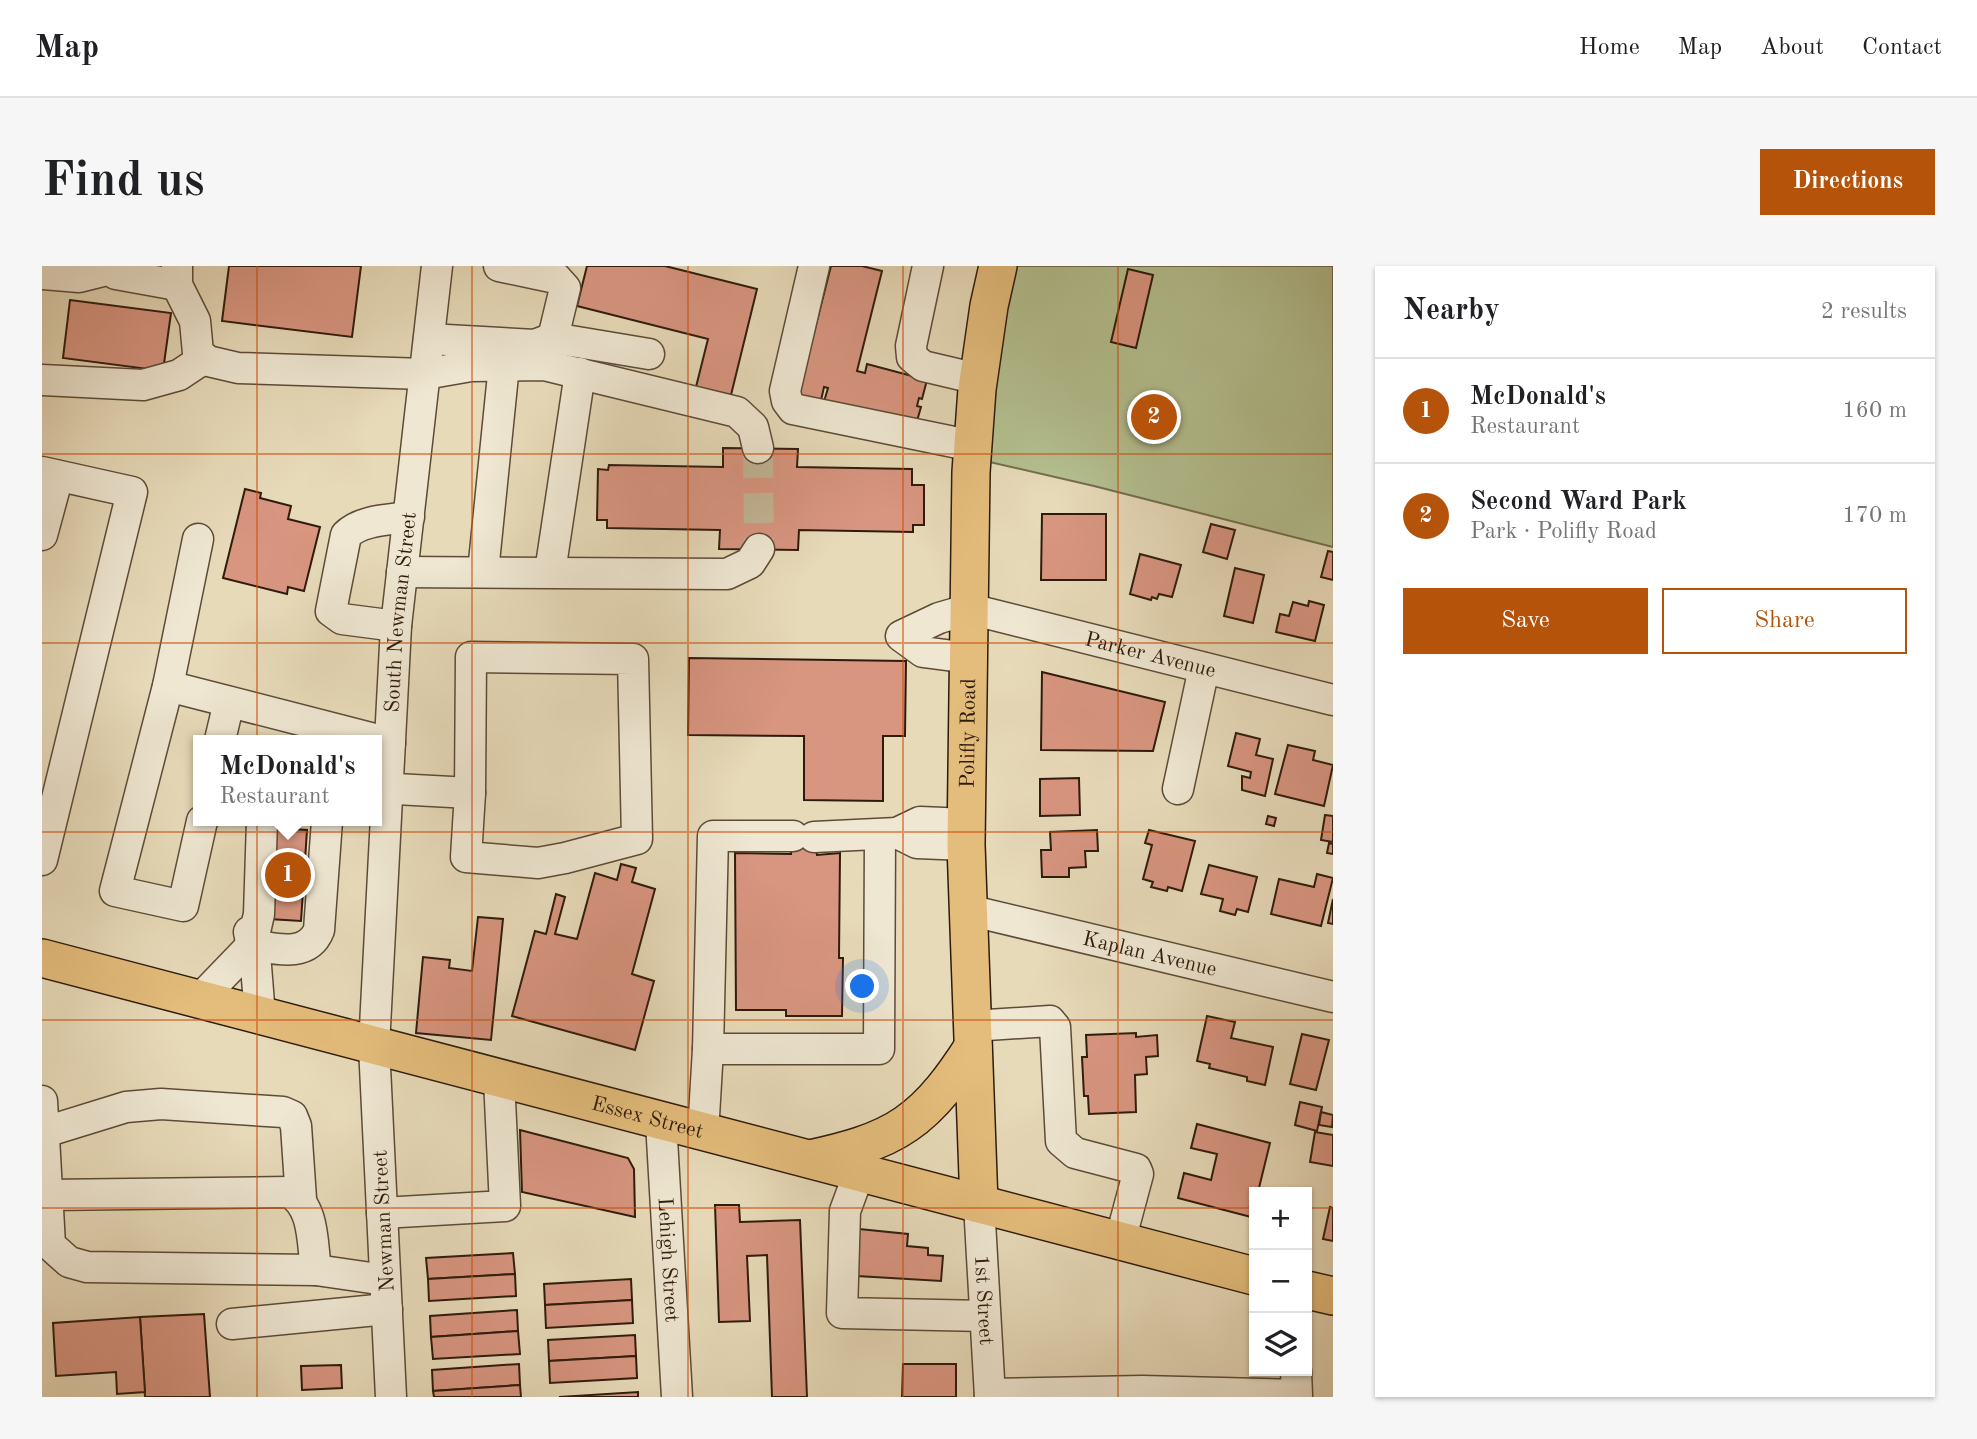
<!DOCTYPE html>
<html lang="en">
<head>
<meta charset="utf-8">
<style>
  body { margin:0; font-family:"Old Standard TT",serif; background:#f6f6f6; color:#202124 }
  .controls { position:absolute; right:21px; bottom:21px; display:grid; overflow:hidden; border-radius:0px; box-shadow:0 2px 5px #0004 }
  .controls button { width:63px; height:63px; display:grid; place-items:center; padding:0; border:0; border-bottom:2px solid #e0e0e0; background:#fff; color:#202124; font:35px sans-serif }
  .you { position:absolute; left:821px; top:721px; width:24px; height:24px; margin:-18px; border:5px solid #fff; border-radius:50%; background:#1a73e8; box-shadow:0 0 0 10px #1a73e833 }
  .badge { display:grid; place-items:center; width:46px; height:46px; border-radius:50%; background:#b45309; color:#fff; font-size:23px; font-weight:700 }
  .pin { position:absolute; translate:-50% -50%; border:4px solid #fff; box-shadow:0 2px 7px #0006 }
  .popup { position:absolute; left:151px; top:469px; width:189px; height:91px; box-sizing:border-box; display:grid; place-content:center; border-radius:0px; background:#fff; filter:drop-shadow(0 2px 5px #0005); font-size:23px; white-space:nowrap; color:#757577 }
  .popup b { font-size:26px; color:#202124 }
  .popup::after { content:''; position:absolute; left:50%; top:100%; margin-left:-14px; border:14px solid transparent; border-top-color:#fff }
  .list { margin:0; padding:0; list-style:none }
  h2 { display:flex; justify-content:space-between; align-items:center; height:91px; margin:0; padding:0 28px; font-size:30px }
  h2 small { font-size:23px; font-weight:400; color:#757577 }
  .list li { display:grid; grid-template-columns:46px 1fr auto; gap:21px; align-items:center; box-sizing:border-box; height:105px; padding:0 28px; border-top:2px solid #e0e0e0 }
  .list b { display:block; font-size:26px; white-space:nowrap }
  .list p { margin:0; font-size:23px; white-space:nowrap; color:#757577 }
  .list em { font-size:23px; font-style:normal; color:#757577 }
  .actions { display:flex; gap:14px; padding:21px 28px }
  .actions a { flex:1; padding:16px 0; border:2px solid #b45309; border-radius:0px; text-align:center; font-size:24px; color:#b45309 }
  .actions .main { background:#b45309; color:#fff }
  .icon { flex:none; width:38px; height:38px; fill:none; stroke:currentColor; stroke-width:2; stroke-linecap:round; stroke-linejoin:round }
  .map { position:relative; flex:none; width:1291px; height:1131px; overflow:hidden; border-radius:0px }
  header { display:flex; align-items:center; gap:42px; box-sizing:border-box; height:98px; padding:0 35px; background:#fff; border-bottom:2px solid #e0e0e0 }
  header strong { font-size:33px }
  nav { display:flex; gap:38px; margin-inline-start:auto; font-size:24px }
  .intro { display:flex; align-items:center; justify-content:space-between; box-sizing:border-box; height:168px; padding:0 42px }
  h1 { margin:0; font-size:49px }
  .button { padding:18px 32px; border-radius:0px; background:#b45309; color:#fff; font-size:24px; font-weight:700 }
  main { display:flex; gap:42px; padding:0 42px }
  aside { flex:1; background:#fff; border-radius:0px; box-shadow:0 2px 5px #0004 }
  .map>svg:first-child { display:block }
</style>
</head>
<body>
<header>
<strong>Map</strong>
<nav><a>Home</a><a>Map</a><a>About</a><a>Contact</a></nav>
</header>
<div class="intro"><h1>Find us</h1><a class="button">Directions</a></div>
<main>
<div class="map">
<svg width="1291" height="1131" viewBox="0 0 1291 1131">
  <rect width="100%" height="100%" fill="#e7dab9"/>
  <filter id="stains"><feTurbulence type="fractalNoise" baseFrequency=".00286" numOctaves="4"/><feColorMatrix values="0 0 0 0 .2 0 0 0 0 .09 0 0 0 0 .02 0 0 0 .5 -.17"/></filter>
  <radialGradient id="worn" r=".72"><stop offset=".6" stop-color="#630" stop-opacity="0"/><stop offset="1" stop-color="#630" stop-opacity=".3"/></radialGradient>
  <path fill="#b4c090" stroke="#726e4e" stroke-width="2" d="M956 0H1291V281L1052 220 930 192Z"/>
  <g fill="#d89580" stroke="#2f1b0c" stroke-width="2">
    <path d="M187 0H319L310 71 180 55Z"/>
    <path d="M545 0H623L715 23 689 129 654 121 666 73 535 40Z"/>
    <path d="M789 0H820L840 5 815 105 823 107 825 98 885 114 880 133 877 132 875 140 879 141 873 162 781 139 786 122 782 121 778 139 755 133Z"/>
    <path d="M1086 3 1111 9 1094 82 1069 76Z"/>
    <path d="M28 34 129 47 121 105 21 92Z"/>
    <path d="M681 182 756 183 755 201 870 203V219H882V259H871V266L757 264 756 284 677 283 678 264 565 262V254H555L556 203 566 204 567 199 681 201Z"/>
    <path d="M203 223 219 227 218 232 249 240 246 253 278 261 262 325 246 321 245 328 181 312Z"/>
    <path d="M1000 248H1064V314H999Z"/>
    <path d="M1169 258 1193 264 1185 293 1161 286Z"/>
    <path d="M1286 285 1291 286V314L1279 311Z"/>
    <path d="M1098 288 1139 299 1130 331 1117 328 1115 333 1110 331 1109 334 1088 328Z"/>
    <path d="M1193 302 1222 309 1211 357 1182 350Z"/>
    <path d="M1267 335 1282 339 1273 375 1234 366 1238 348 1247 350 1251 336 1266 340Z"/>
    <path d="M647 392 864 395 863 470H841V535L762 534V470L646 469Z"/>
    <path d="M1000 406 1123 436 1111 485 999 484Z"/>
    <path d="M1194 467 1218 473 1214 489 1231 493 1223 530 1200 524V510L1208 512 1209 506 1186 500Z"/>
    <path d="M1246 479 1273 485 1271 494 1291 499 1282 540 1233 528Z"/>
    <path d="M1037 512 1038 549 998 550V513Z"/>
    <path d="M1283 549 1291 550V576L1279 574Z"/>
    <path d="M1226 550 1234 552 1232 560 1224 558Z"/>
    <path d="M233 562 265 564 259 655 227 653Z"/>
    <path d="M751 563 772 564 775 589 798 587 797 692H801L800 750H744V744H694L693 587 749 588Z"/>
    <path d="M1055 564 1056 585H1043L1044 601 1027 602V611H1000L999 584H1009L1008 566Z"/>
    <path d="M1107 564 1153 575 1140 625 1126 621 1125 625 1109 621 1111 616 1101 613 1110 579 1103 577Z"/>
    <path d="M1287 577 1291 578V588L1285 587Z"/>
    <path d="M579 598 594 602 590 616 613 623 590 708 612 715 593 784 470 750 493 665 504 668 514 628 523 631 513 668 535 673 553 607 575 614Z"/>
    <path d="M1167 599 1215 611 1206 646 1195 643 1193 649 1178 645 1181 633 1159 628Z"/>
    <path d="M1275 608 1291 612 1279 660 1229 648 1237 613 1272 621Z"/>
    <path d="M1291 633V658L1286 657Z"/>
    <path d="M436 651 461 653 449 774 374 767 381 691 408 694 407 702 430 705Z"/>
    <path d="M1165 750 1193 756 1189 772 1231 781 1223 819 1205 815V811L1167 802 1168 798 1155 795Z"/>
    <path d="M1094 767V771L1115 769 1116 790 1104 791 1105 808 1093 809 1094 846 1047 848 1046 830H1042L1040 791H1045L1044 769Z"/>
    <path d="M1260 768 1287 774 1274 824 1248 818Z"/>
    <path d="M1258 836 1280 841 1275 865 1253 859Z"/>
    <path d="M1279 846 1291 849 1290 861 1277 859Z"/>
    <path d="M1155 858 1228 877 1216 926H1212L1209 951 1136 932 1142 907 1169 914 1175 888 1149 882Z"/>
    <path d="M478 864 586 892 592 903 593 951 480 926Z"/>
    <path d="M1273 866 1291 869V900L1268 896Z"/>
    <path d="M673 939H697L698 956 758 954 765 1131H730L725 989 705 990 708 1055 677 1056Z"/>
    <path d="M1288 941 1291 942V975L1281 973Z"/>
    <path d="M817 963 866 968 865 980 886 982V989L901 990 899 1015 815 1010Z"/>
    <path d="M471 987 473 1008 386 1013 384 992Z"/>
    <path d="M473 1008 474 1030 387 1035 386 1013Z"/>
    <path d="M589 1013 590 1034 503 1039 502 1018Z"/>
    <path d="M590 1034 591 1057 504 1062 503 1039Z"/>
    <path d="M475 1044 476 1065 389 1071 388 1050Z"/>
    <path d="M162 1048 168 1131H103L98 1051Z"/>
    <path d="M98 1051 103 1126 75 1128 74 1106 14 1110 11 1057Z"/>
    <path d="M476 1065 478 1088 391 1093 389 1071Z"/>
    <path d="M593 1069 594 1090 507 1095 506 1074Z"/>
    <path d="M594 1090 595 1112 508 1117 507 1095Z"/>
    <path d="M477 1098 478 1119 391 1125 390 1104Z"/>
    <path d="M861 1098H914V1131H860Z"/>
    <path d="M299 1099 300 1122 260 1124 259 1100Z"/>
    <path d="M478 1119 479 1131H392L391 1125Z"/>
    <path d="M596 1126V1131H517Z"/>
  </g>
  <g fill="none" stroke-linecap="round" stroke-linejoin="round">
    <path stroke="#c2b496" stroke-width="30" stroke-dasharray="30 15" stroke-linecap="butt" d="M716 182 717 283"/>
    <g stroke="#5d4b37" stroke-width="33">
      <g id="minor">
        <path d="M69 0 74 8 135 19"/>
        <path d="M135 0V19L153 55 156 87 166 95 196 102 383 108 429 100 502 99 695 146 711 161 716 182"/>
        <path d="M457 0 514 12 523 22 511 72 607 88"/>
        <path d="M772 0 743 125 745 135 751 143 931 180"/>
        <path d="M886 0 869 80 870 91 881 100 936 113"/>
        <path d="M0 8 37 11 69 3"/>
        <path d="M387 73 493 79 511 72"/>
        <path d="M0 114 101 119 137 109 161 93"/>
        <path d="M0 206 90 226 0 594"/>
        <path d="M0 269 16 210"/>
        <path d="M360 306 685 308 708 297 717 283"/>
        <path d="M441 306 462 99"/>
        <path d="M508 306 538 107"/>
        <path d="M354 360 300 353 289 345 304 269C319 254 346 254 367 251"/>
        <path d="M429 391 591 393 595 573 523 592 496 597 424 591 428 527Z"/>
        <path id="s1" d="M927 392 881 386 859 370 897 352 928 343 1291 434"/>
        <path d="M126 420 156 273"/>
        <path d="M178 474 187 436"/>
        <path d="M335 522 428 527"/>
        <path d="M1136 523 1162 402"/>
        <path d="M160 555 141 640 73 625 126 420 348 477"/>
        <path d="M855 567 875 577 924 579"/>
        <path d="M772 571 855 567 878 556 925 558"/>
        <path id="s2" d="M926 644 1291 731"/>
        <path d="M207 666 214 700 218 750"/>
        <path d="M210 679C234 683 266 692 277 664L285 555"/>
        <path d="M157 734 210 679 217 648 220 555"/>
        <path d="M930 760 1008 755 1013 761 1019 875 1033 887 1094 903 1096 908 1078 975"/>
        <path d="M666 783H837L838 569"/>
        <path d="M0 835 8 979 27 996 45 1001 274 1004 343 1014"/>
        <path id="s3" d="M619 856 635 1131"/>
        <path d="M3 866 84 841 119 838 241 846 250 850 254 860 259 933"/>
        <path d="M661 867 666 783 671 570H751"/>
        <path d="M817 907 803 945 800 1047 943 1050"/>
        <path d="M5 929 247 926C273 941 270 977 274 1004"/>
        <path id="s4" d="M937 938 948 1131"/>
        <path d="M340 947 463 940 457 813"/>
        <path d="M190 1058 345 1043"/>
        <path d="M948 1128 1100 1125 1255 1129 1254 1105"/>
        <path id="s5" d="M349 1131 332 780 354 360 395 0"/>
      </g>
    </g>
    <g stroke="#2f1b0c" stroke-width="40">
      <g id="major">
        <path id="s6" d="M0 692 1212 1010"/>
        <path d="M768 893C800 886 837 877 864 858 892 839 913 809 931 781"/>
        <path id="s7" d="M937 938 924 579 929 206 935 123 947 40 956 0"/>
        <path d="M1265 1024 1291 1030"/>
      </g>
    </g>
    <use href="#minor" stroke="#efe7d2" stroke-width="30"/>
    <use href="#major" stroke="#e4bd7c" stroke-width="37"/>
  </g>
  <path fill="none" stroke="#cc500c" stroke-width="2" stroke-opacity="0.55" d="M215 0V1131M430 0V1131M646 0V1131M861 0V1131M1076 0V1131M0 188H1291M0 377H1291M0 566H1291M0 754H1291M0 942H1212M1265 942H1291"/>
  <g text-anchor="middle" stroke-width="5" stroke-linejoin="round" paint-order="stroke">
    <g font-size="21" fill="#2f1b0c" stroke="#efe7d2">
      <text dy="7" stroke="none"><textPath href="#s5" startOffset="786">South Newman Street</textPath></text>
      <text dy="7" stroke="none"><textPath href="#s1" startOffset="334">Parker Avenue</textPath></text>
      <text dy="7" stroke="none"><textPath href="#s7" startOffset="471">Polifly Road</textPath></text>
      <text dy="7" stroke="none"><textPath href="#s2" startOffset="187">Kaplan Avenue</textPath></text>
      <text dy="7" stroke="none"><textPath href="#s6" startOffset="626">Essex Street</textPath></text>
      <text transform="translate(341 955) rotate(-93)" y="7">Newman Street</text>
      <text dy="7" stroke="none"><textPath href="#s3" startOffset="138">Lehigh Street</textPath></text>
      <text dy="7" stroke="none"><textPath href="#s4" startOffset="96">1st Street</textPath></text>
    </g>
  </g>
  <rect width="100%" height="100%" filter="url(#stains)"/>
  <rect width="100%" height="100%" fill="url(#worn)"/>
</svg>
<div class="controls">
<button>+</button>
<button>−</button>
<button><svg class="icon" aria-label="layers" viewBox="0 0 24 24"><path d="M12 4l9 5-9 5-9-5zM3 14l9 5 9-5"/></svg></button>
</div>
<div class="you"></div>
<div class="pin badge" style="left:246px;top:609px">1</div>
<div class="popup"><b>McDonald's</b>Restaurant</div>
<div class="pin badge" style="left:1112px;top:151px">2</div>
</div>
<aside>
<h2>Nearby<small>2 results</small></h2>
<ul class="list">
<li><span class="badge">1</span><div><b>McDonald's</b><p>Restaurant</p></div><em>160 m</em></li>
<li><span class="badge">2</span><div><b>Second Ward Park</b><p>Park · Polifly Road</p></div><em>170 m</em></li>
</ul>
<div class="actions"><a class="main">Save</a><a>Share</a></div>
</aside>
</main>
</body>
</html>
